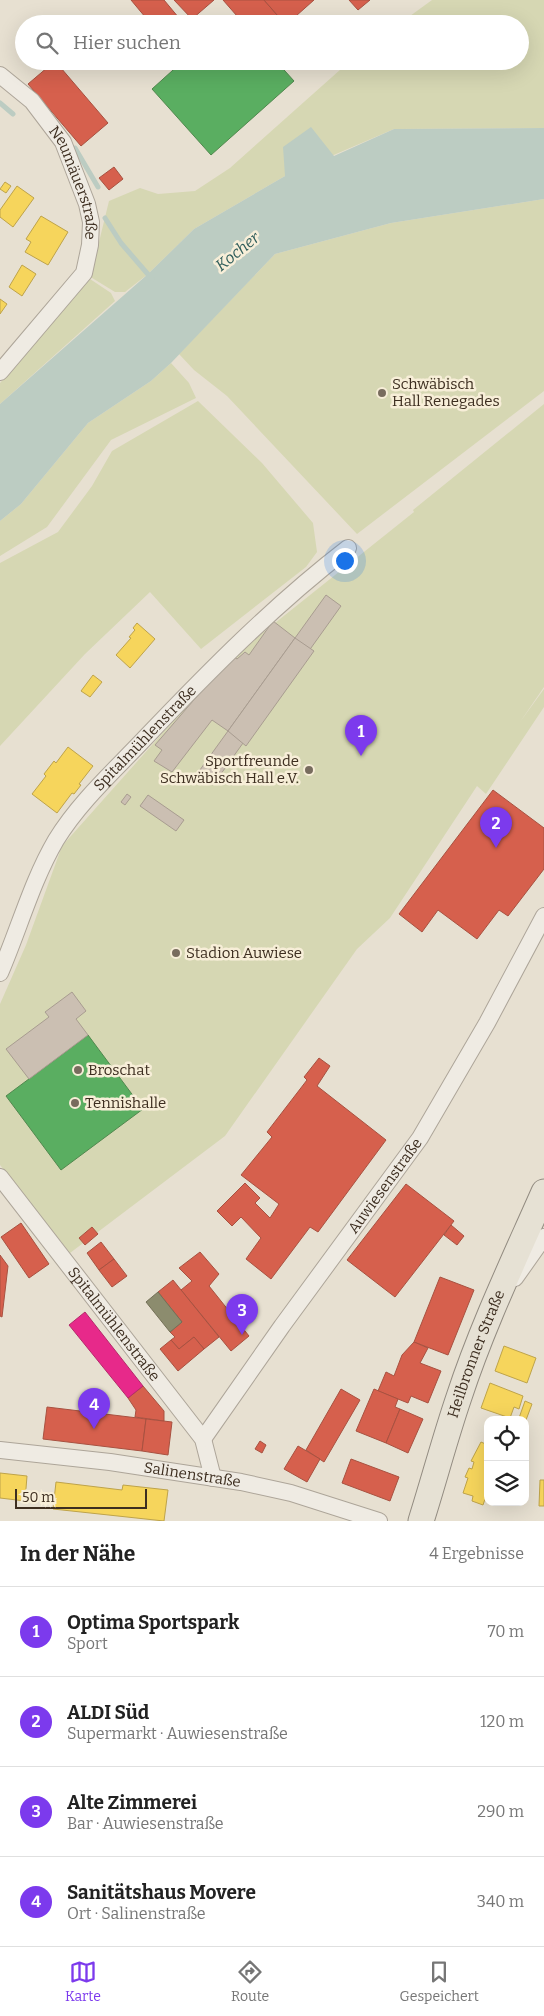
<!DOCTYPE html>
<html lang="de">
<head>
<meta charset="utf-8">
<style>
  body { margin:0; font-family:Bitter,serif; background:#f6f6f6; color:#222 }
  .controls { position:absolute; right:15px; bottom:15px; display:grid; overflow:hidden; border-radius:10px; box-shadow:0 5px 20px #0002 }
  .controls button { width:45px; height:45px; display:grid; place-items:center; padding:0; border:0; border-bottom:1px solid #e0e0e0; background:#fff; color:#222; font:25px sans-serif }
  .scale { position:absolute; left:15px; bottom:12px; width:132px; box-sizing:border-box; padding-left:5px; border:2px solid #3d2e20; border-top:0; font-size:14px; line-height:18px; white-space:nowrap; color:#3d2e20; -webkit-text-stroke:4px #f7eed8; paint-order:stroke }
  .you { position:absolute; left:344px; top:560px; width:18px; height:18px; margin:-12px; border:4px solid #fff; border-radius:50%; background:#1a73e8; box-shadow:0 0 0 8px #1a73e833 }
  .badge { display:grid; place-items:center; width:32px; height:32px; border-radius:50%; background:#7c3aed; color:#fff; font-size:16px; font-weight:700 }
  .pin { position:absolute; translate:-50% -41px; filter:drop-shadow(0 1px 2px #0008) }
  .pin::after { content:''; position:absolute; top:26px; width:18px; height:15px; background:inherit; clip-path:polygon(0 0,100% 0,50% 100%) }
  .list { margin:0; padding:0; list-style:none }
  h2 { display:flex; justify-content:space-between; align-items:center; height:65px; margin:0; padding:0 20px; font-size:21px }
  h2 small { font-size:16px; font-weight:400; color:#767676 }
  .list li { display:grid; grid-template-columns:32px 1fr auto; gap:15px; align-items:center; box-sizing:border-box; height:90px; padding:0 20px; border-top:1px solid #e0e0e0 }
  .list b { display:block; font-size:19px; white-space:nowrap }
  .list p { margin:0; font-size:16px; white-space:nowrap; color:#767676 }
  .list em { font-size:16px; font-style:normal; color:#767676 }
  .icon { flex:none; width:28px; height:28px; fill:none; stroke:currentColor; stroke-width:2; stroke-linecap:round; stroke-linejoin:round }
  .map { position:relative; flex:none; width:544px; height:1521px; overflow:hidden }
  .search { position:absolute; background:#fff; box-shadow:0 5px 20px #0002; left:15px; right:15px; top:15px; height:55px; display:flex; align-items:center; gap:12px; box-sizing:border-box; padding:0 18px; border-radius:28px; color:#767676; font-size:19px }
  .sheet { height:425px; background:#fff }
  nav { display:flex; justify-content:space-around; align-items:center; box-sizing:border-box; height:70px; border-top:1px solid #e0e0e0; background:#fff; font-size:14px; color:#767676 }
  nav a { display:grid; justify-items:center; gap:2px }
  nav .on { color:#7c3aed }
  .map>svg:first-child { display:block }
</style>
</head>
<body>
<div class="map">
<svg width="544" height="1521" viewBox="0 0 544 1521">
  <rect width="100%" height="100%" fill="#e7e0d1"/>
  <g fill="#d6d7b3">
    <path d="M432 0H544V128L394 129 285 176 194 229 148 274 125 292H115L84 273 99 242 109 201 140 188 158 194 195 191 230 168 350 61H520V24H399Z"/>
    <path d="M544 199V391L357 534 227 396 194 370 179 354 275 254 391 223Z"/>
    <path d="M90 279 111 293 115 301 0 404V383Z"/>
    <path d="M171 363 189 383 196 398 111 440 47 527 0 556V521L21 504 88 423 151 381Z"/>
    <path d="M198 401 262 463 313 523 317 552 306 567 201 649 150 592 85 654 0 746V563L58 532 92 486 112 451Z"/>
    <path d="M544 404V687L520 722 544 689V707L486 794 477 786 390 918 357 949 225 1136 70 1253 0 1165V1004L26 945 62 846 225 663 414 512 413 510Z"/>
  </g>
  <path fill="#bcccc2" d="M311 127 334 156 394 129 544 128V199L391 223 275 254 171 363 151 381 88 423 21 504 0 521V404L148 274 194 229 285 176 283 147Z"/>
  <g fill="#f6d55c" stroke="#bea34a">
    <path d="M5 182 11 186 6 193 0 189Z"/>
    <path d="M17 186 34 198 13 227 0 217V210Z"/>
    <path d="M41 216 68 232 48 265 25 252 31 242 26 239Z"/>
    <path d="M22 265 36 274 22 296 9 287Z"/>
    <path d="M0 299 7 304 0 314Z"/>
    <path d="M137 623 155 639 130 668 116 655 131 638 129 637 135 630 133 628Z"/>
    <path d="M93 675 102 682 90 697 81 691Z"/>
    <path d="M68 747 93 766 79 784 81 785 74 794 72 793 57 813 32 794 46 776 44 774 54 761 56 763Z"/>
    <path d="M504 1346 536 1358 527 1383 495 1371Z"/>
    <path d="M490 1383 523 1396 519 1409 514 1407 510 1418 481 1408Z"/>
    <path d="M525 1401 532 1404 526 1420 519 1418Z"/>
    <path d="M481 1442 488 1445V1500L485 1499 483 1505 472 1501 473 1496 463 1493 468 1478 465 1477 469 1468 472 1469 474 1462 471 1461Z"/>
    <path d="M0 1473 27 1476 25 1501 0 1498Z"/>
    <path d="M540 1480H544V1506H539Z"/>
    <path d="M56 1482 122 1490 123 1485 168 1490 164 1521 53 1509Z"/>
  </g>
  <g fill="#d6604d" stroke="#a85140">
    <path d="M131 0H164L184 24H151Z"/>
    <path d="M174 0H214L192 19Z"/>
    <path d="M223 0H264L285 24H244Z"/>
    <path d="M264 0H314L287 24H285Z"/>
    <path d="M349 0H370L358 10Z"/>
    <path d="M55 61 108 123 81 146 28 84Z"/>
    <path d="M114 167 123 179 109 190 99 178Z"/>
    <path d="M493 790 544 828V869L508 916 499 910 477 939 438 910 422 932 399 914Z"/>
    <path d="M319 1058 330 1066 317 1086 386 1140 318 1232 310 1227 271 1279 246 1259 261 1238 241 1217 232 1226 217 1211 245 1183 260 1198 255 1203 270 1218 279 1204 241 1175 272 1137 267 1132 307 1080 304 1077Z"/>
    <path d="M406 1184 454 1221 395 1297 347 1260Z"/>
    <path d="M21 1223 49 1264 29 1278 1 1237Z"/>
    <path d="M451 1225 464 1236 457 1245 444 1235Z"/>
    <path d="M92 1227 98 1234 85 1245 79 1238Z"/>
    <path d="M101 1242 114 1259 99 1270 87 1253Z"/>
    <path d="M200 1252 219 1274 209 1286 249 1336 231 1351 181 1290 192 1281 179 1268Z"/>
    <path d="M0 1255 8 1266 2 1317 0 1316Z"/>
    <path d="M114 1259 127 1276 112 1287 99 1270Z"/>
    <path d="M440 1277 474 1290 448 1355 414 1342Z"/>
    <path d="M173 1280 219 1337 204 1349 194 1337 179 1349 171 1340 175 1337 170 1332 182 1322 158 1292Z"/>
    <path d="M194 1337 204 1349 178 1371 160 1349 171 1340 179 1349Z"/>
    <path d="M414 1342 428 1348 420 1363 441 1371 428 1403 411 1396 408 1403 378 1391 386 1372 394 1376 402 1355Z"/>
    <path d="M143 1386 164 1411V1421L135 1417 136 1410 128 1398Z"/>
    <path d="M341 1389 360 1400 324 1462 306 1450Z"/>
    <path d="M374 1389 398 1399 395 1407 400 1409 386 1443 356 1431Z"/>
    <path d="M47 1407 146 1419 142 1451 43 1439Z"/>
    <path d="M400 1409 423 1419 408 1453 386 1443Z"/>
    <path d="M146 1419 172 1422 168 1455 142 1451Z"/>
    <path d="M260 1441 266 1445 262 1453 255 1449Z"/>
    <path d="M298 1446 320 1459 307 1482 284 1469Z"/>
    <path d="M351 1459 399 1477 390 1501 342 1483Z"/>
  </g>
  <path fill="#e7298a" stroke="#b42a6a" d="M85 1312 143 1386 128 1398 69 1325Z"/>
  <g fill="#5aae61" stroke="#51884e">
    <path d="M183 61H257L259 63 261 61H276L294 81 211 155 152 89Z"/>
    <path d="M88 1035 143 1109 61 1170 6 1096Z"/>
  </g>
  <path fill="#8c8c6e" stroke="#747057" d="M158 1292 182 1322 170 1332 146 1302Z"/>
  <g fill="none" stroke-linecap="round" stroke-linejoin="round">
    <g stroke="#bcccc2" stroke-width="5">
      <path d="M0 103 13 114"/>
      <path d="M75 148 98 187"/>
      <path d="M105 218 121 243 152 279"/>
    </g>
  </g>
  <g fill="#cbbfb2" stroke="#a89c90">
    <path d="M326 595 341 606 213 785 197 774Z"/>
    <path d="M273 621 295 638 228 731 212 720 172 772 154 761 162 750 155 745 199 694 234 657 237 659 245 652 249 655Z"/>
    <path d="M295 638 314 651 246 746 228 731Z"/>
    <path d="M127 794 131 797 125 805 121 802Z"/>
    <path d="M148 795 184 820 176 831 140 806Z"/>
    <path d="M72 992 86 1011 76 1019 88 1035 29 1079 6 1049 49 1017 45 1012Z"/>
  </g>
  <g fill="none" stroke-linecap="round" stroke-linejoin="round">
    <g stroke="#ada599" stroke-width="18">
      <g id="minor">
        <path id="s1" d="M0 75 32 101 63 142 87 204 91 222 90 245 84 273 0 372"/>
        <path id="s2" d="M0 973C19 929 32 881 56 840 80 801 115 770 146 737 210 670 274 605 348 548"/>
        <path id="s3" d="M0 1177 203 1439 213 1478"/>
        <path d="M515 1278 544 1237"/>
        <path id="s4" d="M203 1439 282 1326 420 1138 487 1023 544 916"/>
        <path id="s5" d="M0 1450 110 1462 241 1482 291 1493 379 1521"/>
      </g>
    </g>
    <g stroke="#928b80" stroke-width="27">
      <g id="primary">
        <path id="s6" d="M421 1521C434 1480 445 1438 459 1397 482 1327 514 1260 544 1192"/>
      </g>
    </g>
    <use href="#minor" stroke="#efebe3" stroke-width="16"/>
    <use href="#primary" stroke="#e6e1d4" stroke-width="25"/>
  </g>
  <g fill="#786c5e" stroke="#f7eed8" stroke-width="2">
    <circle cx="382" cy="393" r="5"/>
    <circle cx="309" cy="770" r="5"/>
    <circle cx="176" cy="953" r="5"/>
    <circle cx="78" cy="1070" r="5"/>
    <circle cx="75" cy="1103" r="5"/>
  </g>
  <g text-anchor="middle" stroke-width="5" stroke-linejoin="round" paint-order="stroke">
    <g font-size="15" fill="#3d2e20" stroke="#f7eed8">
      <text dy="5" stroke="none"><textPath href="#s1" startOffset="135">Neumäuerstraße</textPath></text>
      <text dy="5" stroke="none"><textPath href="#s2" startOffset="280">Spitalmühlenstraße</textPath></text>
      <text dy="5" stroke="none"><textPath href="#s4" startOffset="312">Auwiesenstraße</textPath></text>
      <text dy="5" stroke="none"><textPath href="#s3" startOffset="186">Spitalmühlenstraße</textPath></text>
      <text dy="5" stroke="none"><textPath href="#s6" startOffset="176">Heilbronner Straße</textPath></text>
      <text dy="5" stroke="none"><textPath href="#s5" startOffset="194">Salinenstraße</textPath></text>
    </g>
    <g font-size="15" fill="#3d2e20" stroke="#f7eed8" text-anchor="start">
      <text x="392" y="389">Schwäbisch<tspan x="392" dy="17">Hall Renegades</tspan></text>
      <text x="299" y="766" text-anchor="end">Sportfreunde<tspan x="299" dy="17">Schwäbisch Hall e.V.</tspan></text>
      <text x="186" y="958">Stadion Auwiese</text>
      <text x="88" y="1075">Broschat</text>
      <text x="85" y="1108">Tennishalle</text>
    </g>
    <g font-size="16" font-style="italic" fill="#2f5d5a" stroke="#f7eed8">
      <text transform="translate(237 251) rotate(-39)" y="6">Kocher</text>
    </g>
  </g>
</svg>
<div class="controls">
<button><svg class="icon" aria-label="locate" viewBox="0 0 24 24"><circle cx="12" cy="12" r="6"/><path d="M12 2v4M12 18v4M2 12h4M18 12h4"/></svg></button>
<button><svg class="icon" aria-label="layers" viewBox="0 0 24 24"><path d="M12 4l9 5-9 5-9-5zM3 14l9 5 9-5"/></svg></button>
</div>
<div class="scale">50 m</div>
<div class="you"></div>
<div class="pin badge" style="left:361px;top:756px">1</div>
<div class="pin badge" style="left:496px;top:848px">2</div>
<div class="pin badge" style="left:242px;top:1335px">3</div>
<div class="pin badge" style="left:94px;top:1429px">4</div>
<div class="search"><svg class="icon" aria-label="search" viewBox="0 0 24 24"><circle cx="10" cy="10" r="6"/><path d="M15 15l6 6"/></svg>Hier suchen</div>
</div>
<section class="sheet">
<h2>In der Nähe<small>4 Ergebnisse</small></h2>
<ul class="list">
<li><span class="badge">1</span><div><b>Optima Sportspark</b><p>Sport</p></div><em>70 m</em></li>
<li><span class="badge">2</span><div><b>ALDI Süd</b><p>Supermarkt · Auwiesenstraße</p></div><em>120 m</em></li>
<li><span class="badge">3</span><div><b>Alte Zimmerei</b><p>Bar · Auwiesenstraße</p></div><em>290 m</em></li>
<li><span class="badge">4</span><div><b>Sanitätshaus Movere</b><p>Ort · Salinenstraße</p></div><em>340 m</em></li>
</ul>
</section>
<nav>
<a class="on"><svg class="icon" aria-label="map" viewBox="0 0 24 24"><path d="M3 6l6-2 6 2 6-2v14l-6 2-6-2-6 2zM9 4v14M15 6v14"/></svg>Karte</a>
<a><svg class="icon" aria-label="directions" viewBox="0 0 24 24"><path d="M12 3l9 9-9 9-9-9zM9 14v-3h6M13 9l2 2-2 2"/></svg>Route</a>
<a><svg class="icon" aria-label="saved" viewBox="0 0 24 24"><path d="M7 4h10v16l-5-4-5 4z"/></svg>Gespeichert</a>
</nav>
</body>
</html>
